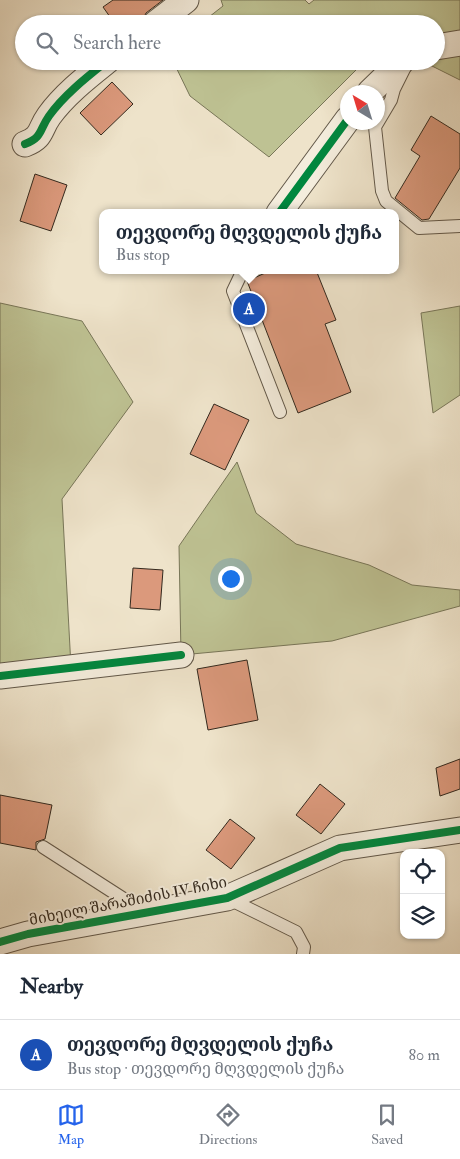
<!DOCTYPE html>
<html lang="en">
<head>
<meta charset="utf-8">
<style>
  body { margin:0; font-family:"IM FELL Double Pica","Noto Serif Georgian",serif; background:#f6f6f7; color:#1f2937 }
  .controls { position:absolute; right:15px; bottom:15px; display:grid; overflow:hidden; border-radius:10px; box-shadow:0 1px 4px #0004 }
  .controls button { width:45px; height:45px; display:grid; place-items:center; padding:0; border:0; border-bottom:1px solid #e0e1e3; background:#fff; color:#1f2937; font:25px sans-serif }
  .compass { position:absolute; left:340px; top:85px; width:45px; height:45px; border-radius:50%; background:#fff; box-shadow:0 1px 4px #0004; rotate:322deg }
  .you { position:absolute; left:230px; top:578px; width:18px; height:18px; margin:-12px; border:4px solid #fff; border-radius:50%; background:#1a73e8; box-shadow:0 0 0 8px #1a73e833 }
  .badge { display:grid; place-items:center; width:32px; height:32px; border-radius:50%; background:#2563eb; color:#fff; font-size:16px; font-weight:700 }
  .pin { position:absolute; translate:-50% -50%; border:2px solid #fff; box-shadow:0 1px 5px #0006 }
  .popup { position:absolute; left:99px; top:209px; width:300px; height:65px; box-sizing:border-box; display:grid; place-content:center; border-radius:10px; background:#fff; filter:drop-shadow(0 1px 4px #0005); font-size:16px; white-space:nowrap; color:#747a83 }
  .popup b { font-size:19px; color:#1f2937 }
  .popup::after { content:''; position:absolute; left:50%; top:100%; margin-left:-10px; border:10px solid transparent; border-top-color:#fff }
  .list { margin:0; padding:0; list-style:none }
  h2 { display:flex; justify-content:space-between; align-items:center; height:65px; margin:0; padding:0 20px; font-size:21px }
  h2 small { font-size:16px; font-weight:400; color:#747a83 }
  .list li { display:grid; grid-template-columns:32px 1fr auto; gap:15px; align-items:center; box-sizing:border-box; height:70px; padding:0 20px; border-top:1px solid #e0e1e3 }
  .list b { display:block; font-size:19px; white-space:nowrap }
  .list p { margin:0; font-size:16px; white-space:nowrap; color:#747a83 }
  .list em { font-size:16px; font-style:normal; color:#747a83 }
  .icon { flex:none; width:28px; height:28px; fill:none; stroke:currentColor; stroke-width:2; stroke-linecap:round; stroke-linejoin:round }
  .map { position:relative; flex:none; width:460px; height:954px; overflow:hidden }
  .search { position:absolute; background:#fff; box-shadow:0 1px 4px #0004; left:15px; right:15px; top:15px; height:55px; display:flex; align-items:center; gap:12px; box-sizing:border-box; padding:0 18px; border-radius:28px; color:#747a83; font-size:19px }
  .sheet { height:135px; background:#fff }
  nav { display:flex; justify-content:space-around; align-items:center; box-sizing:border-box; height:70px; border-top:1px solid #e0e1e3; background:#fff; font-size:14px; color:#747a83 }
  nav a { display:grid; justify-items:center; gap:2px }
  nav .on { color:#2563eb }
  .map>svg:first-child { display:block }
</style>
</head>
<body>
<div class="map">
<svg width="460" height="954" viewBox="0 0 460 954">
  <rect width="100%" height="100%" fill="#eee3ca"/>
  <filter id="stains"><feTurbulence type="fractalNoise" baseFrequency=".004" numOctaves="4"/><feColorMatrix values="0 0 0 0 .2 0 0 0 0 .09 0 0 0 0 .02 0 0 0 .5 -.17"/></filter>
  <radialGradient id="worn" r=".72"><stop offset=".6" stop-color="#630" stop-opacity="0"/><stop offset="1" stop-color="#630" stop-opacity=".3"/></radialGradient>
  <g fill="#bec293" stroke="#787658">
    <path d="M221 0H305L309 4 314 0H460V80L422 61H436V24H200L223 6Z"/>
    <path d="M173 61H365L269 157 190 96Z"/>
    <path d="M0 303 82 321 133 402 62 499 71 667 0 676Z"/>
    <path d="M460 306V395L433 413 421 313Z"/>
    <path d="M237 462 256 513 296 544 369 565 412 585 460 590V606L332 641 181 655 179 546Z"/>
  </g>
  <g fill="#db997c" stroke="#33291e">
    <path d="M113 0H163L146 13 141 24H115L103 7Z"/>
    <path d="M112 82 133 104 101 135 80 113Z"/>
    <path d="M431 116 460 134V168L429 219 422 220 395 198 420 156 411 150Z"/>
    <path d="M35 174 67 185 51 231 20 221Z"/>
    <path d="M272 270H316L336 320 325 324 351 392 298 413 247 281Z"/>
    <path d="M214 404 249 420 225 470 190 454Z"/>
    <path d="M133 568 163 570 160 610 130 608Z"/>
    <path d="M247 660 258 720 208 730 197 669Z"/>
    <path d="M460 759V789L440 796 436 768Z"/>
    <path d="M320 784 345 804 321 834 296 815Z"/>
    <path d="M0 795 52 805 45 839 36 842V850L0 843Z"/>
    <path d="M230 819 255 838 231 869 206 850Z"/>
  </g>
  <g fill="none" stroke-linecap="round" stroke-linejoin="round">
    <g stroke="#625849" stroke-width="14">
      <g id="lane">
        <path d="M404 69 394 89 391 100 375 127 382 191 386 201 419 228 460 226"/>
        <path d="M243 270 233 291 280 412"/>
        <path d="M43 847 144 912"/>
        <path d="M227 898 296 932 304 947 303 954"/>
      </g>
    </g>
    <g stroke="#625849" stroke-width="27">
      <g id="street">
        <path d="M155 24 186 0"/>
        <path d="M436 47 460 43"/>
        <path d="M370 92 402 61"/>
        <path d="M25 144C43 137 39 130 49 116 64 95 87 77 107 61"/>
        <path d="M279 213 348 119"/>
        <path d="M0 676 181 655"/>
        <path d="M0 942 28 934 227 898 340 848 460 830"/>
      </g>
    </g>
    <use href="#lane" stroke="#f4eddd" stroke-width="12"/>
    <use href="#street" stroke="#f4eddd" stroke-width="25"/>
    <g stroke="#f4eddd" stroke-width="11">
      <g id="cycleway">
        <path d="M25 144C43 137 39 130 49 116 64 95 87 77 107 61"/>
        <path d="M279 213 348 119"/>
        <path d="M0 676 181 655"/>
        <path d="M0 942 28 934 227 898 340 848 460 830"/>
      </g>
    </g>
    <use href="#cycleway" stroke="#00873e" stroke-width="8"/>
  </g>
  <g text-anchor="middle" stroke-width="4" stroke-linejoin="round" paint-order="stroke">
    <g font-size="15" fill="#33291e" stroke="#f4eddd">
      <text transform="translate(128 901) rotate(-11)" y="5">მიხეილ შარაშიძის IV ჩიხი</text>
    </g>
  </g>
  <rect width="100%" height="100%" filter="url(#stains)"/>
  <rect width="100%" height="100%" fill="url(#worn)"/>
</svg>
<div class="controls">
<button><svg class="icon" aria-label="locate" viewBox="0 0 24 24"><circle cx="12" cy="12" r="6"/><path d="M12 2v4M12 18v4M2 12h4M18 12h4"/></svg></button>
<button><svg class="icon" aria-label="layers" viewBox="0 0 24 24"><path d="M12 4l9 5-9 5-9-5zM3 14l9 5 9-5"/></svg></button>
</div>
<svg class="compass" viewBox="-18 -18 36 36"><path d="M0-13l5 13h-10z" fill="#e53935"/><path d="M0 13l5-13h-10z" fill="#747a83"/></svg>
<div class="you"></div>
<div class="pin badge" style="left:249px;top:309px;background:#1a4fb4">A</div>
<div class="popup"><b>თევდორე მღვდელის ქუჩა</b>Bus stop</div>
<div class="search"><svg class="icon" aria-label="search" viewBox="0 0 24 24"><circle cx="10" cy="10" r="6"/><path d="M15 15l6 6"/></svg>Search here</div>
</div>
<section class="sheet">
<h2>Nearby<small></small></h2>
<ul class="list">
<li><span class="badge" style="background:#1a4fb4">A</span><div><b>თევდორე მღვდელის ქუჩა</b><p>Bus stop · თევდორე მღვდელის ქუჩა</p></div><em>80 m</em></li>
</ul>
</section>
<nav>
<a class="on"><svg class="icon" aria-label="map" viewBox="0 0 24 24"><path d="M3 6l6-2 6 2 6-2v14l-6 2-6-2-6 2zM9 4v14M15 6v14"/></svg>Map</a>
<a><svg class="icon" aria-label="directions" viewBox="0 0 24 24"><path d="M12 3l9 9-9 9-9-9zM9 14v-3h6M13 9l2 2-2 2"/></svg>Directions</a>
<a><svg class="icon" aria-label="saved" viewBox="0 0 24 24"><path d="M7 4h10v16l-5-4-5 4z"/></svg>Saved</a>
</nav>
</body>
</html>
